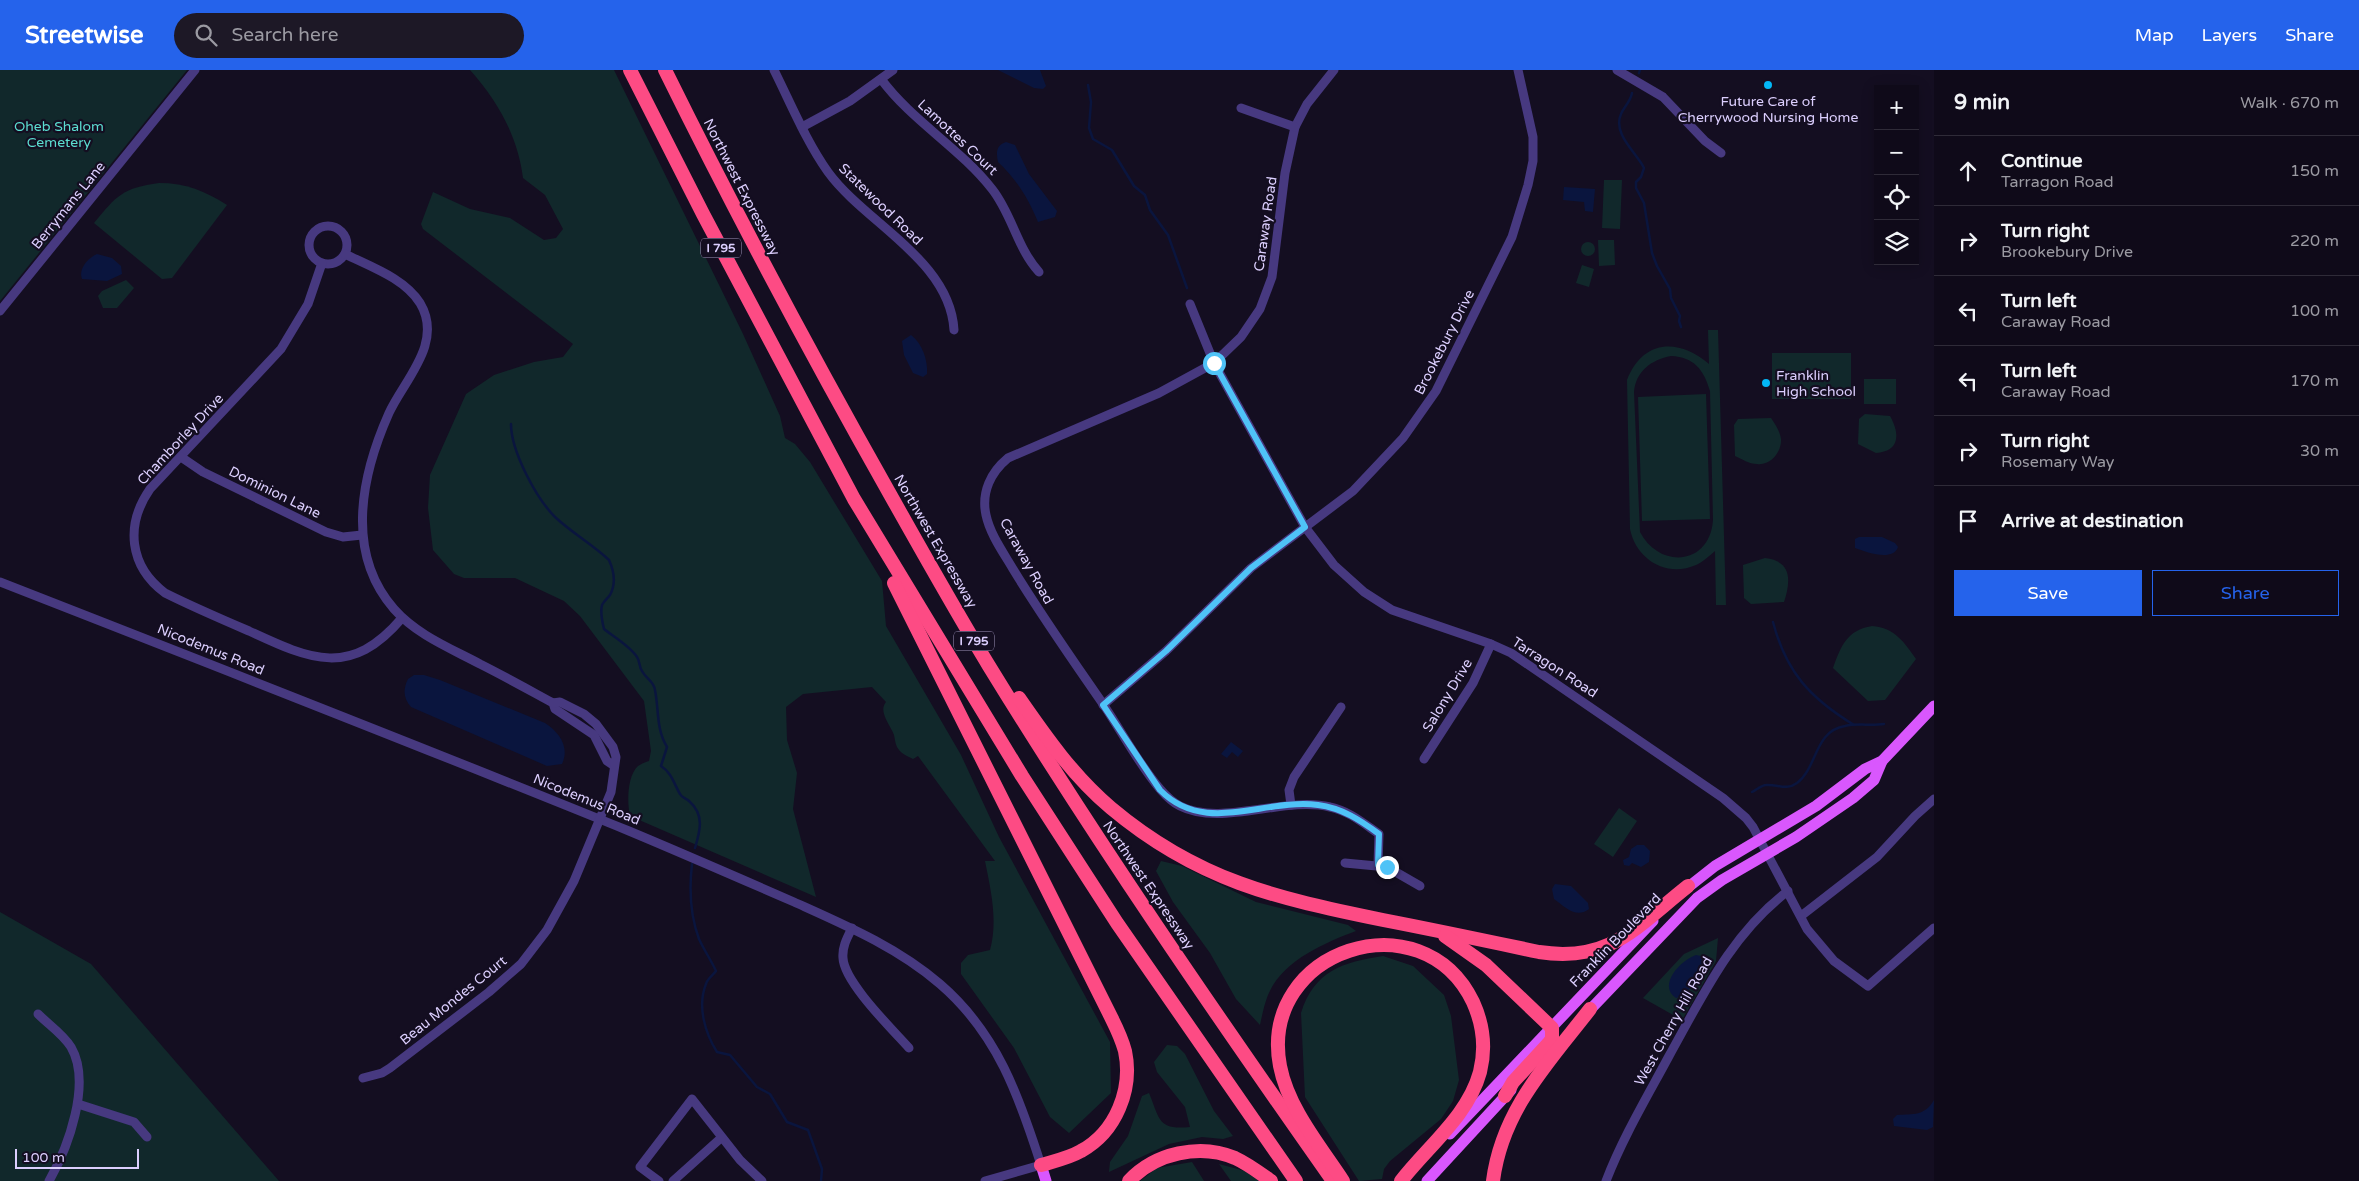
<!DOCTYPE html>
<html lang="en">
<head>
<meta charset="utf-8">
<style>
  body { margin:0; font-family:"Varela Round",sans-serif; background:#1d1826; color:#f1f3f6 }
  .controls { position:absolute; right:15px; top:15px; display:grid; overflow:hidden; border-radius:0px; box-shadow:0 2px 12px #0003 }
  .controls button { width:45px; height:45px; display:grid; place-items:center; padding:0; border:0; border-bottom:1px solid #2f2b38; background:#0f0a19; color:#f1f3f6; font:25px sans-serif }
  .scale { position:absolute; left:15px; bottom:12px; width:124px; box-sizing:border-box; padding-left:5px; border:2px solid #dccffe; border-top:0; font-size:14px; line-height:18px; white-space:nowrap; color:#dccffe; -webkit-text-stroke:4px #140e21; paint-order:stroke }
  .stop { position:absolute; width:15px; height:15px; margin:-11px; border:4px solid #4fc3f7; border-radius:50%; background:#fff }
  .stop.end { background:#4fc3f7; border-color:#fff; box-shadow:0 1px 5px #0008 }
  .list { margin:0; padding:0; list-style:none }
  h2 { display:flex; justify-content:space-between; align-items:center; height:65px; margin:0; padding:0 20px; font-size:21px }
  h2 small { font-size:16px; font-weight:400; color:#9b9aa2 }
  .list li { display:grid; grid-template-columns:32px 1fr auto; gap:15px; align-items:center; box-sizing:border-box; height:70px; padding:0 20px; border-top:1px solid #2f2b38 }
  .list b { display:block; font-size:19px; white-space:nowrap }
  .list p { margin:0; font-size:16px; white-space:nowrap; color:#9b9aa2 }
  .list em { font-size:16px; font-style:normal; color:#9b9aa2 }
  .actions { display:flex; gap:10px; padding:15px 20px }
  .actions a { flex:1; padding:11px 0; border:1px solid #2563eb; border-radius:0px; text-align:center; font-size:18px; color:#2563eb }
  .actions .main { background:#2563eb; color:#fff }
  .icon { flex:none; width:28px; height:28px; fill:none; stroke:currentColor; stroke-width:2; stroke-linecap:round; stroke-linejoin:round }
  .map { position:relative; flex:none; width:1934px; height:1111px; overflow:hidden }
  header { display:flex; align-items:center; gap:30px; box-sizing:border-box; height:70px; padding:0 25px; background:#2563eb; color:#fff }
  header strong { font-size:24px }
  nav { display:flex; gap:28px; margin-inline-start:auto; font-size:18px }
  .search { width:350px; height:45px; background:#1d1826; display:flex; align-items:center; gap:12px; box-sizing:border-box; padding:0 18px; border-radius:28px; color:#9b9aa2; font-size:19px }
  main { display:flex }
  aside { flex:1; background:#0f0a19 }
  .map>svg:first-child { display:block }
</style>
</head>
<body>
<header>
<strong>Streetwise</strong>
<div class="search"><svg class="icon" aria-label="search" viewBox="0 0 24 24"><circle cx="10" cy="10" r="6"/><path d="M15 15l6 6"/></svg>Search here</div>
<nav><a>Map</a><a>Layers</a><a>Share</a></nav>
</header>
<main>
<div class="map">
<svg width="1934" height="1111" viewBox="0 0 1934 1111">
  <rect width="100%" height="100%" fill="#140e21"/>
  <g fill="#11282b" fill-rule="evenodd">
    <path d="M0 0H187L0 231Z"/>
    <path d="M470 0H614L743 264 780 346 785 368 795 374 810 392 882 511 886 556 961 685 999 767 1110 972 1111 1023 1069 1063 1050 1047 1014 978 961 904V893L968 885 990 880C998 851 991 821 985 791H995L918 686 913 689C907 686 900 683 897 677 895 673 895 669 894 665 890 654 878 642 886 632L872 617 803 624 786 637 787 670 797 703 793 739 816 827 630 746C627 733 627 706 638 696 641 694 646 692 649 691L651 681 644 631 580 546 564 531 515 508H464L454 504 433 480 428 438 430 405 466 324 494 305 534 292 563 287 573 274 423 159 421 154 433 122 470 139 510 148 544 170 556 168 563 159 545 125 523 108C518 67 498 31 470 0Z"/>
    <path d="M1604 110H1622L1620 159 1602 158Z"/>
    <path d="M159 113C186 113 205 121 227 135L172 208 162 209 94 153C117 125 123 118 159 113Z"/>
    <path d="M1598 170H1614L1615 195 1599 196Z"/>
    <circle cx="1588" cy="179" r="7"/>
    <path d="M1582 195 1594 199 1589 217 1576 213Z"/>
    <path d="M126 210 134 218 117 238H103L98 226 102 221Z"/>
    <path d="M1708 260H1718L1726 535H1716L1715 481C1709 486 1703 492 1696 495 1666 508 1636 489 1630 459L1627 310C1643 269 1679 268 1709 294ZM1671 286C1694 287 1704 300 1710 321L1713 450C1710 495 1660 500 1640 462L1634 322C1636 301 1651 290 1671 286Z"/>
    <rect x="1772" y="283" width="79" height="46"/>
    <rect x="1864" y="309" width="32" height="25"/>
    <path d="M1706 324 1710 449 1642 451 1638 327Z"/>
    <path d="M1865 344 1890 346C1900 364 1900 381 1876 383L1858 374 1859 349Z"/>
    <path d="M1771 348C1775 354 1780 361 1781 369 1782 382 1770 396 1757 394 1749 394 1742 389 1735 386L1734 355 1738 349Z"/>
    <path d="M1765 488C1792 491 1791 511 1784 532L1751 534 1744 528 1743 495Z"/>
    <path d="M1872 556C1895 558 1904 572 1916 589L1885 630 1868 631 1833 598C1841 576 1847 560 1872 556Z"/>
    <path d="M1619 738 1637 751 1613 787 1594 774Z"/>
    <path d="M1161 791 1182 796 1256 832 1348 855 1356 861C1324 873 1282 891 1268 925 1264 935 1262 946 1260 955L1236 929 1210 883 1173 832 1156 801Z"/>
    <path d="M0 842 91 894 279 1111H0Z"/>
    <path d="M1718 868 1716 891 1682 950 1643 928 1684 884Z"/>
    <path d="M1383 886 1413 896 1444 925 1451 946 1459 1010 1453 1031 1441 1049 1390 1091 1384 1099 1382 1109 1359 1111 1305 1027 1301 943C1314 901 1343 892 1383 886Z"/>
    <path d="M1167 975 1177 976 1185 984 1214 1041 1233 1066 1223 1069 1202 1067 1169 1074 1109 1102 1110 1092 1128 1066 1142 1026 1149 1023C1160 1050 1158 1060 1190 1057L1185 1037 1157 1002 1154 992Z"/>
    <path d="M1192 1092 1204 1111H1140L1157 1098Z"/>
    <path d="M1219 1094 1245 1101 1259 1111H1231Z"/>
  </g>
  <g fill="#0a153e">
    <path d="M998 0H1040L1046 16 1043 19 1034 18Z"/>
    <path d="M1006 72 1015 75 1029 104 1057 141 1055 147 1038 152C1028 128 1017 110 998 92 996 83 996 75 1006 72Z"/>
    <path d="M1564 117 1595 119 1593 142 1585 141 1584 132 1563 130Z"/>
    <path d="M97 184 112 188 121 196 122 204 107 211 82 209C78 199 88 188 97 184Z"/>
    <path d="M911 265C922 273 928 290 927 304L923 307 913 303 904 285 902 271Z"/>
    <path d="M1859 467H1882L1895 473 1898 477C1893 492 1866 482 1855 478V469Z"/>
    <path d="M414 605H424L440 610 545 653C559 662 570 677 562 694L547 696 411 637C403 628 403 619 408 609Z"/>
    <path d="M1231 672 1243 681 1238 687 1232 682 1227 688 1221 684Z"/>
    <path d="M1637 775H1644L1650 781 1649 792 1641 797 1632 793 1629 796 1624 795 1623 790 1629 787 1631 779Z"/>
    <path d="M1555 814 1571 816 1588 833 1589 839C1576 849 1565 837 1554 829L1552 819Z"/>
    <path d="M1696 885 1701 886C1708 900 1693 914 1685 925L1676 928C1657 915 1681 890 1696 885Z"/>
    <path d="M1934 1030 1933 1057 1927 1060 1894 1056 1893 1049 1897 1045C1913 1044 1925 1046 1934 1030Z"/>
  </g>
  <g fill="none" stroke-linecap="round" stroke-linejoin="round">
    <g stroke="#0a153e" stroke-width="2.5">
      <path d="M1639 3 1640 0"/>
      <path d="M1088 15 1091 32 1089 58 1093 69 1112 80 1134 116 1145 125 1150 140 1168 165 1187 218"/>
      <path d="M1632 23C1630 33 1624 36 1621 44 1612 64 1637 83 1644 98L1641 107 1636 112V118L1644 133 1652 183 1657 196 1670 219 1671 228 1680 246 1679 251 1681 257"/>
      <path d="M511 354C511 381 536 428 555 447 572 463 592 474 609 490 614 501 616 514 610 525 608 528 604 531 602 535 600 543 602 551 604 559 614 567 630 576 637 587 640 591 639 597 642 601 646 609 654 611 655 620 659 640 656 659 667 677L661 696C672 703 674 714 680 724 682 728 686 728 689 731 705 745 700 761 695 778"/>
      <path d="M1773 552C1786 602 1810 628 1854 655"/>
      <path d="M1752 722C1756 720 1762 715 1766 715 1778 714 1786 721 1797 713 1818 697 1814 661 1845 656 1857 653 1871 656 1884 654"/>
      <path d="M692 794C689 820 690 845 699 869 704 880 711 890 716 901 713 905 707 909 706 914 697 936 705 963 717 982L730 985 757 1017 770 1024 787 1052 808 1060 822 1099 821 1111"/>
    </g>
    <g stroke="#473980" stroke-width="9">
      <path d="M774 0C791 34 806 71 828 102 865 153 950 190 954 260"/>
      <path d="M1334 0 1307 34 1295 57 1285 103 1272 207 1260 239 1241 267 1214 293 1159 323 1008 388C991 402 981 422 986 445 990 464 1003 482 1013 499 1041 545 1072 589 1103 634 1122 662 1138 693 1160 719 1166 726 1172 732 1180 736 1221 757 1284 726 1330 737 1349 741 1363 753 1379 764L1378 795"/>
      <path d="M1617 0 1663 27 1705 71 1721 83"/>
      <path d="M881 9C912 51 960 78 992 119 1012 144 1017 178 1039 202"/>
      <path d="M1241 38 1295 57"/>
      <path d="M802 57 850 31 893 0"/>
      <circle cx="328" cy="175" r="19"/>
      <path d="M345 184C371 197 404 208 420 233 444 273 404 310 389 343 361 406 345 483 394 539 417 565 450 578 480 594 504 606 529 620 553 633L555 639 594 665 607 691 613 695"/>
      <path d="M322 193 308 234 281 279 150 419C125 455 129 496 165 523 193 537 221 549 249 561 311 590 351 608 402 548"/>
      <path d="M1190 234 1214 293 1305 457 1334 495 1364 522 1392 540 1491 574 1511 583 1723 728 1746 748 1753 757 1807 859 1834 891 1868 916 1934 858"/>
      <path d="M0 241 195 0"/>
      <path d="M181 387 203 402 326 462 343 467 362 465"/>
      <path d="M0 512C210 594 420 676 629 761 684 784 739 808 794 832 845 855 897 877 940 914 997 963 1019 1026 1041 1095L985 1111"/>
      <path d="M1103 635 1166 581 1251 498 1353 421 1403 368 1436 321 1512 167 1528 115 1533 91V67L1518 0"/>
      <path d="M1424 689 1473 613 1491 574"/>
      <path d="M1291 735 1289 720 1294 707 1341 637"/>
      <path d="M1345 793 1387 797 1420 816"/>
      <path d="M1801 846 1877 787 1915 746 1934 729"/>
      <path d="M852 858C847 868 842 877 843 888 844 912 892 959 909 978"/>
      <path d="M38 944C49 955 63 964 71 977 92 1013 68 1078 49 1111"/>
      <path d="M363 1008 382 1003 390 998 489 922 521 894 547 860 574 811 611 722 616 687 613 677 596 654 584 644 560 632 553 633"/>
      <path d="M78 1034 134 1052 147 1067"/>
      <path d="M659 1111 640 1097 692 1029 740 1090 762 1111"/>
      <path d="M673 1111 721 1068"/>
      <path d="M1606 1111C1623 1067 1647 1027 1669 986 1703 925 1732 863 1788 821"/>
    </g>
    <g stroke="#d957fd" stroke-width="11">
      <path d="M1682 822 1715 796 1816 736 1865 699 1882 691 1934 636"/>
      <path d="M1585 945 1697 828 1722 810 1796 767 1853 728 1874 710 1882 691"/>
      <path d="M1450 1064 1653 851"/>
      <path d="M1041 1095 1046 1111"/>
      <path d="M1427 1111 1511 1020"/>
    </g>
    <g stroke="#fd4b84" stroke-width="14">
      <path d="M630 0 703 144 854 429 1022 706 1117 853 1296 1111"/>
      <path d="M665 0C736 144 812 286 891 426 923 483 955 540 989 596 1097 772 1214 942 1333 1111"/>
      <path d="M894 513 1112 949C1117 959 1122 970 1125 981 1133 1019 1116 1062 1081 1081 1069 1088 1055 1091 1041 1095"/>
      <path d="M1019 628C1046 667 1074 707 1111 738 1198 811 1276 828 1383 850 1435 860 1487 871 1539 882 1610 893 1636 857 1688 816"/>
      <path d="M1445 866 1486 895 1552 958V969L1548 974 1513 1012 1505 1026"/>
      <path d="M1129 1111C1155 1083 1200 1073 1235 1088 1248 1094 1260 1103 1271 1111"/>
      <path d="M1343 1111C1320 1076 1288 1038 1280 996 1258 880 1422 826 1473 932 1483 954 1486 978 1480 1002 1468 1046 1428 1076 1401 1111"/>
      <path d="M1493 1111C1502 1040 1548 993 1590 939"/>
    </g>
  </g>
  <g fill="none" stroke-linecap="round" stroke-linejoin="round">
    <path stroke="#4fc3f7" stroke-width="6" d="M1214 293 1305 457 1251 498 1166 581 1103 635 1160 720C1205 766 1263 728 1318 735 1342 738 1360 750 1379 764L1378 795 1387 797"/>
  </g>
  <g fill="#03b7f6" stroke="#140e21" stroke-width="2">
    <circle cx="1768" cy="15" r="5"/>
    <circle cx="1766" cy="313" r="5"/>
  </g>
  <g text-anchor="middle" stroke-width="4.5" stroke-linejoin="round" paint-order="stroke">
    <g fill="#140e21" stroke="#a095bc" stroke-width="1">
      <rect x="701" y="168.5" width="40" height="19" rx="4"/>
      <rect x="954" y="561.5" width="40" height="19" rx="4"/>
    </g>
    <g font-size="12" font-weight="bold" fill="#dccffe">
      <text x="721" y="182">I 795</text>
      <text x="974" y="575">I 795</text>
    </g>
    <g font-size="14" fill="#dccffe" stroke="#140e21">
      <text x="1768" y="36">Future Care of<tspan x="1768" dy="16">Cherrywood Nursing Home</tspan></text>
      <text x="1776" y="310" text-anchor="start">Franklin<tspan x="1776" dy="16">High School</tspan></text>
    </g>
    <g font-size="14" fill="#5cddd1" stroke="#140e21">
      <text x="59" y="61">Oheb Shalom<tspan x="59" dy="16">Cemetery</tspan></text>
    </g>
    <g font-size="14" fill="#dccffe" stroke="#140e21">
      <text transform="translate(958 67) rotate(43)" y="5">Lamottes Court</text>
      <text transform="translate(742 117) rotate(63)" y="5">Northwest Expressway</text>
      <text transform="translate(881 134) rotate(44)" y="5">Statewood Road</text>
      <text transform="translate(68 135) rotate(-51)" y="5">Berrymans Lane</text>
      <text transform="translate(1265 154) rotate(-82)" y="5">Caraway Road</text>
      <text transform="translate(1444 272) rotate(-63)" y="5">Brookebury Drive</text>
      <text transform="translate(180 369) rotate(-47)" y="5">Chamborley Drive</text>
      <text transform="translate(275 422) rotate(26)" y="5">Dominion Lane</text>
      <text transform="translate(936 471) rotate(60)" y="5">Northwest Expressway</text>
      <text transform="translate(1027 491) rotate(61)" y="5">Caraway Road</text>
      <text transform="translate(211 579) rotate(22)" y="5">Nicodemus Road</text>
      <text transform="translate(1555 597) rotate(33)" y="5">Tarragon Road</text>
      <text transform="translate(1447 625) rotate(-59)" y="5">Salony Drive</text>
      <text transform="translate(587 729) rotate(22)" y="5">Nicodemus Road</text>
      <text transform="translate(1149 815) rotate(56)" y="5">Northwest Expressway</text>
      <text transform="translate(1615 870) rotate(-46)" y="5">Franklin Boulevard</text>
      <text transform="translate(453 930) rotate(-39)" y="5">Beau Mondes Court</text>
      <text transform="translate(1673 951) rotate(-61)" y="5">West Cherry Hill Road</text>
    </g>
  </g>
</svg>
<div class="controls">
<button>+</button>
<button>−</button>
<button><svg class="icon" aria-label="locate" viewBox="0 0 24 24"><circle cx="12" cy="12" r="6"/><path d="M12 2v4M12 18v4M2 12h4M18 12h4"/></svg></button>
<button><svg class="icon" aria-label="layers" viewBox="0 0 24 24"><path d="M12 4l9 5-9 5-9-5zM3 14l9 5 9-5"/></svg></button>
</div>
<div class="scale">100 m</div>
<div class="stop" style="left:1214px;top:293px"></div>
<div class="stop end" style="left:1387px;top:797px"></div>
</div>
<aside>
<h2>9 min<small>Walk · 670 m</small></h2>
<ul class="list">
<li><svg class="icon" aria-label="ahead" viewBox="0 0 24 24"><path d="M12 20V5M6 11l6-6 6 6"/></svg><div><b>Continue</b><p>Tarragon Road</p></div><em>150 m</em></li>
<li><svg class="icon" aria-label="right" viewBox="0 0 24 24"><path d="M7 20v-9h11M14 6l5 5-5 5"/></svg><div><b>Turn right</b><p>Brookebury Drive</p></div><em>220 m</em></li>
<li><svg class="icon" aria-label="left" viewBox="0 0 24 24"><path d="M17 20v-9H6M10 6l-5 5 5 5"/></svg><div><b>Turn left</b><p>Caraway Road</p></div><em>100 m</em></li>
<li><svg class="icon" aria-label="left" viewBox="0 0 24 24"><path d="M17 20v-9H6M10 6l-5 5 5 5"/></svg><div><b>Turn left</b><p>Caraway Road</p></div><em>170 m</em></li>
<li><svg class="icon" aria-label="right" viewBox="0 0 24 24"><path d="M7 20v-9h11M14 6l5 5-5 5"/></svg><div><b>Turn right</b><p>Rosemary Way</p></div><em>30 m</em></li>
<li><svg class="icon" aria-label="arrive" viewBox="0 0 24 24"><path d="M6 21V4h12l-3 4 3 4H6"/></svg><div><b>Arrive at destination</b></div></li>
</ul>
<div class="actions"><a class="main">Save</a><a>Share</a></div>
</aside>
</main>
</body>
</html>
